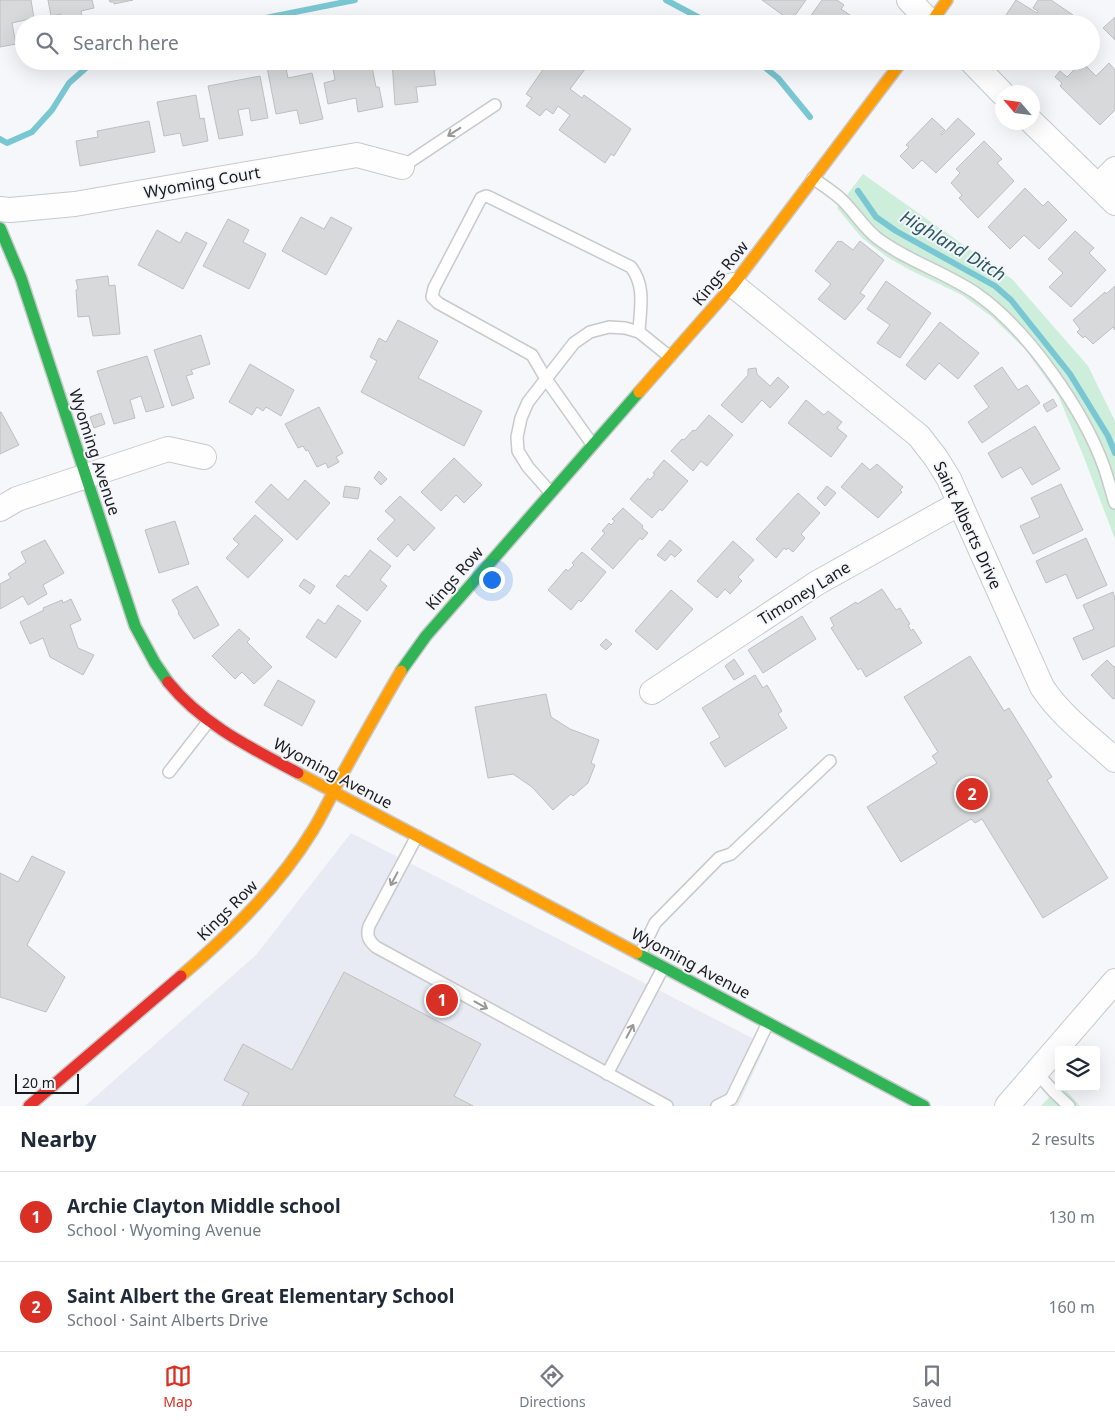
<!DOCTYPE html>
<html lang="en">
<head>
<meta charset="utf-8">
<style>
  body { margin:0; font-family:"Noto Sans",sans-serif; background:#f6f6f7; color:#1f2937 }
  .controls { position:absolute; right:15px; bottom:15px; display:grid; overflow:hidden; border-radius:5px; box-shadow:0 5px 20px #0002 }
  .controls button { width:45px; height:45px; display:grid; place-items:center; padding:0; border:0; border-bottom:1px solid #e0e1e3; background:#fff; color:#1f2937; font:25px sans-serif }
  .compass { position:absolute; left:995px; top:85px; width:45px; height:45px; border-radius:50%; background:#fff; box-shadow:0 5px 20px #0002; rotate:298deg }
  .scale { position:absolute; left:15px; bottom:12px; width:64px; box-sizing:border-box; padding-left:5px; border:2px solid #191a1c; border-top:0; font-size:14px; line-height:18px; white-space:nowrap; color:#191a1c; -webkit-text-stroke:4px #f4f6fc; paint-order:stroke }
  .you { position:absolute; left:491px; top:579px; width:18px; height:18px; margin:-12px; border:4px solid #fff; border-radius:50%; background:#1a73e8; box-shadow:0 0 0 8px #1a73e833 }
  .badge { display:grid; place-items:center; width:32px; height:32px; border-radius:50%; background:#d93025; color:#fff; font-size:16px; font-weight:700 }
  .pin { position:absolute; translate:-50% -50%; border:2px solid #fff; box-shadow:0 1px 5px #0006 }
  .list { margin:0; padding:0; list-style:none }
  h2 { display:flex; justify-content:space-between; align-items:center; height:65px; margin:0; padding:0 20px; font-size:21px }
  h2 small { font-size:16px; font-weight:400; color:#747a83 }
  .list li { display:grid; grid-template-columns:32px 1fr auto; gap:15px; align-items:center; box-sizing:border-box; height:90px; padding:0 20px; border-top:1px solid #e0e1e3 }
  .list b { display:block; font-size:19px; white-space:nowrap }
  .list p { margin:0; font-size:16px; white-space:nowrap; color:#747a83 }
  .list em { font-size:16px; font-style:normal; color:#747a83 }
  .icon { flex:none; width:28px; height:28px; fill:none; stroke:currentColor; stroke-width:2; stroke-linecap:round; stroke-linejoin:round }
  .map { position:relative; flex:none; width:1115px; height:1106px; overflow:hidden }
  .search { position:absolute; background:#fff; box-shadow:0 5px 20px #0002; left:15px; right:15px; top:15px; height:55px; display:flex; align-items:center; gap:12px; box-sizing:border-box; padding:0 18px; border-radius:28px; color:#747a83; font-size:19px }
  .sheet { height:245px; background:#fff }
  nav { display:flex; justify-content:space-around; align-items:center; box-sizing:border-box; height:70px; border-top:1px solid #e0e1e3; background:#fff; font-size:14px; color:#747a83 }
  nav a { display:grid; justify-items:center; gap:2px }
  nav .on { color:#d93025 }
  .map>svg:first-child { display:block }
</style>
</head>
<body>
<div class="map">
<svg width="1115" height="1106" viewBox="0 0 1115 1106">
  <rect width="100%" height="100%" fill="#f6f7fa"/>
  <path fill="#e9ebf4" d="M351 833 766 1045 738 1106H85L256 955Z"/>
  <g fill="#cceeda">
    <path d="M863 174 1012 279 1088 366 1115 421V539L1083 455 1058 395 1025 349 992 317 962 295 910 270 887 257 862 238 837 208Z"/>
    <path d="M1059 1087H1063L1080 1106H1041Z"/>
  </g>
  <g fill="none" stroke-linecap="round" stroke-linejoin="round">
    <g stroke="#79c7d2" stroke-width="6">
      <path d="M666 0 711 24"/>
      <path d="M235 24 355 0"/>
      <path d="M757 61 778 78 810 117"/>
      <path d="M0 139 7 143 32 132 52 110 69 83 94 61"/>
      <path d="M858 191 876 217 896 231 995 286 1011 300 1070 374 1108 436 1115 453"/>
    </g>
  </g>
  <g fill="#d8d9db" stroke="#bebfc1">
    <path d="M0 0H31L34 18 12 23 16 44 0 47Z"/>
    <path d="M48 0H92L94 8 81 11 82 16 62 21 61 14 51 16Z"/>
    <path d="M109 0H133L114 4V2H110Z"/>
    <path d="M762 0H806L791 21Z"/>
    <path d="M822 0H837L844 5 841 9 863 24H805Z"/>
    <path d="M1016 0 1037 13 1038 11 1033 8 1038 0H1051L1073 15 1068 24H1012L1004 18Z"/>
    <path d="M1115 17V40L1103 28Z"/>
    <path d="M392 61H433L436 85 416 87 418 102 395 105Z"/>
    <path d="M549 61H591L570 89 582 98 584 95 631 129 614 156 611 154 605 163 559 130 570 115 558 106 553 114 546 109 540 116 526 106 532 98 526 94Z"/>
    <path d="M371 62 376 87H379L383 107 358 112 356 98 328 104 324 83 335 80 333 69Z"/>
    <path d="M1082 62 1096 76 1109 63 1115 70V110L1100 125 1060 86 1062 83 1055 77 1060 71 1067 77Z"/>
    <path d="M285 63 288 78 312 73 323 119 300 124 297 110 276 114 267 67Z"/>
    <path d="M260 76 268 118 251 121 249 108 238 110 243 135 219 139 208 86Z"/>
    <path d="M196 95 200 119 204 118 208 141 183 146 180 133 164 136 157 102Z"/>
    <path d="M932 118 945 130 941 134 942 135 958 118 975 134 936 173 922 160 913 169 900 156 909 147 906 145Z"/>
    <path d="M149 121 155 152 80 166 76 141 98 137 97 131Z"/>
    <path d="M984 141 1002 159 997 163 1014 181 978 218 959 198 962 195 951 183 960 173 956 169Z"/>
    <path d="M1025 188 1043 206 1048 201 1067 220 1039 249 1024 235 1010 249 988 227Z"/>
    <path d="M301 217 324 229 331 217 352 228 326 275 282 251Z"/>
    <path d="M228 219 249 230 243 242 266 254 249 289 203 266Z"/>
    <path d="M157 230 180 243 186 232 207 243 183 289 138 265Z"/>
    <path d="M1075 231 1094 248 1089 253 1106 270 1071 307 1049 287 1063 273 1048 259Z"/>
    <path d="M838 241 840 242 841 241 853 250 860 241 884 260 860 293 865 296 845 320 818 299 831 284 815 271Z"/>
    <path d="M108 276 109 286 115 285 120 334 93 336 89 316 78 317 76 290 78 289 76 280Z"/>
    <path d="M886 281 931 313 900 358 877 343 890 325 867 309Z"/>
    <path d="M1115 286V330L1113 327 1093 344 1085 336 1083 338 1077 332 1080 329 1073 320 1105 292 1106 294Z"/>
    <path d="M398 320 438 341 418 378 482 411 464 446 361 392 377 361 370 357 379 338 386 342Z"/>
    <path d="M940 322 979 353 958 379 939 363 925 380 906 365Z"/>
    <path d="M201 335 210 364 191 370 193 374 186 376 194 398 172 406 154 350Z"/>
    <path d="M147 356 164 407 146 412 141 396 130 400 135 418 114 424 97 371Z"/>
    <path d="M250 364 294 390 281 416 266 407 263 411 257 407 252 415 229 402Z"/>
    <path d="M1002 367 1018 390 1027 385 1040 403 982 443 968 422 989 407 974 386Z"/>
    <path d="M756 368 757 374 770 386 778 377 789 387 770 408 762 400 742 423 721 405 748 375V369Z"/>
    <path d="M1053 399 1057 406 1047 412 1043 405Z"/>
    <path d="M806 400 824 415 828 411 842 422 837 428 847 436 831 457 788 423Z"/>
    <path d="M319 407 343 453 336 457 339 462 328 468 326 463 317 467 308 450 306 451 303 446 298 448 285 424Z"/>
    <path d="M0 412H1L19 445 0 454Z"/>
    <path d="M101 413 105 424 94 428 90 417Z"/>
    <path d="M709 415 733 435 707 466 701 461 693 471 671 451 682 439 684 440 693 430 695 431Z"/>
    <path d="M1035 426 1060 469 1032 485 1021 467 1002 478 988 453Z"/>
    <path d="M454 458 482 485 464 503 456 495 441 511 421 492Z"/>
    <path d="M664 460 688 481 662 511 660 509 652 518 630 499 648 478 650 480 655 474 653 473Z"/>
    <path d="M862 463 870 470 877 464 903 487 900 490 902 492 878 518 841 487Z"/>
    <path d="M379 471 387 479 381 485 374 478Z"/>
    <path d="M305 480 330 503 297 540 255 502 271 484 288 500Z"/>
    <path d="M1061 484 1083 530 1033 554 1020 526 1040 517 1031 498Z"/>
    <path d="M345 486 360 488 358 499 343 497Z"/>
    <path d="M827 486 836 493 825 506 817 498Z"/>
    <path d="M798 493 820 513 801 534 805 538 793 552 788 548 786 550 784 548 776 558 756 539Z"/>
    <path d="M400 496 435 528 414 551 408 544 397 557 377 539 395 520 385 511Z"/>
    <path d="M623 508 643 526 642 528 648 533 642 540 640 538 613 569 591 549 605 533 602 531 609 523 611 525 615 521 612 519Z"/>
    <path d="M255 515 283 540 248 578 226 558 239 544 233 539Z"/>
    <path d="M175 521 189 564 159 573 145 530Z"/>
    <path d="M1086 538 1107 585 1077 599 1066 574 1046 583 1036 561Z"/>
    <path d="M45 540 64 573 43 585 47 594 28 605 23 596 0 609V584L11 578 8 574 26 562 21 552Z"/>
    <path d="M670 540 682 550 675 557 671 554 665 561 657 555Z"/>
    <path d="M733 541 754 560 738 577 742 581 730 594 725 589 717 598 697 581Z"/>
    <path d="M370 550 391 566 380 580 387 586 367 611 336 586 345 575 349 577Z"/>
    <path d="M582 552 606 572 581 602 579 600 571 610 548 590 566 569 568 571 574 565 572 563Z"/>
    <path d="M304 579 315 586 310 594 299 586Z"/>
    <path d="M197 586 219 625 194 639 178 613 179 612 172 600Z"/>
    <path d="M882 589 896 610 900 608 910 624 908 625 911 631 913 629 922 643 866 677 861 668 858 670 831 628 834 626 830 618 856 602 857 604Z"/>
    <path d="M671 590 693 609 657 650 635 631Z"/>
    <path d="M1113 592 1115 598V646L1083 660 1073 638 1094 629 1083 605Z"/>
    <path d="M71 599 81 620 70 625 78 648 94 655 83 675 50 657 43 638 30 644 20 622 44 610 43 608 62 600 63 603Z"/>
    <path d="M338 605 361 621 336 658 306 637 318 619 325 624Z"/>
    <path d="M802 616 816 639 763 673 748 650Z"/>
    <path d="M239 629 250 639 247 642 272 667 254 684 242 672 235 679 212 656Z"/>
    <path d="M606 639 612 644 606 650 600 645Z"/>
    <path d="M970 656 1004 711 1009 708 1052 777 1047 780 1108 878 1043 918 982 819 975 823 971 819 901 862 867 807 937 763 932 756 938 752 904 697Z"/>
    <path d="M734 659 744 674 734 680 725 666Z"/>
    <path d="M1107 660 1114 667 1115 666V698L1113 699 1091 675Z"/>
    <path d="M755 675 763 688 767 685 782 711 778 714 787 728 725 767 710 743 720 737 702 708Z"/>
    <path d="M278 680 315 701 302 726 264 705Z"/>
    <path d="M546 694 551 717 570 729 599 740 591 763 595 765 588 783 573 796 571 794 553 810 532 787 513 774 488 778 475 707Z"/>
    <path d="M32 856 65 872 27 945 65 977 46 1012 0 997V873L18 882Z"/>
    <path d="M344 972 481 1044 454 1096 473 1106H242L249 1093 224 1080 243 1044 292 1070Z"/>
  </g>
  <g fill="none" stroke-linecap="round" stroke-linejoin="round">
    <g stroke="#c8c9cb" stroke-width="14">
      <g id="lane">
        <path d="M402 167 495 105"/>
        <path d="M813 178C822 185 832 191 841 199 854 211 863 227 877 238 907 261 945 272 977 294 1027 329 1083 409 1104 467 1108 478 1111 491 1115 503"/>
        <path d="M592 444 546 379 532 355 438 303 432 297 434 288 481 198 486 196 489 197 631 267C646 287 640 308 639 332"/>
        <path d="M550 492 528 467 518 451 517 437 521 418 528 402 574 343 590 332 609 327 625 328 639 332 670 357"/>
        <path d="M169 772 208 722"/>
        <path d="M417 836 369 926C366 936 369 941 376 947L667 1106"/>
        <path d="M640 954 655 923 719 858 731 854 830 761"/>
        <path d="M1036 1072 1054 1092 1069 1106"/>
        <path d="M607 1074 663 968"/>
        <path d="M717 1106 731 1099 768 1023"/>
      </g>
    </g>
    <g stroke="#c8c9cb" stroke-width="26">
      <g id="street">
        <path d="M909 0 932 24"/>
        <path d="M971 61 1002 93"/>
        <path d="M1032 122 1115 203"/>
        <path d="M1098 186 1115 169"/>
        <path d="M0 209 10 210 75 204 357 155 402 167"/>
        <path d="M733 285 919 436 936 458 949 479 1042 687C1061 716 1090 737 1115 760"/>
        <path d="M0 509 17 499 168 449 204 457"/>
        <path d="M652 692 817 583 960 503"/>
        <path d="M1007 1106 1115 981"/>
      </g>
    </g>
    <g stroke="#c8c9cb" stroke-width="14">
      <g id="fast">
        <path d="M0 228 21 278 135 626 155 663 168 682"/>
        <path d="M401 671 426 636 639 392"/>
        <path d="M637 953 924 1106"/>
      </g>
    </g>
    <g stroke="#c8c9cb" stroke-width="14">
      <g id="slow">
        <path d="M930 24 947 0"/>
        <path d="M639 392 733 285 902 61"/>
        <path d="M298 773 637 953"/>
        <path d="M181 976C231 933 278 887 313 830 324 812 333 792 343 773 362 739 381 705 401 671"/>
      </g>
    </g>
    <g stroke="#c8c9cb" stroke-width="14">
      <g id="jam">
        <path d="M168 682C203 725 251 748 298 773"/>
        <path d="M29 1106 181 976"/>
      </g>
    </g>
    <use href="#lane" stroke="#fefefe" stroke-width="11"/>
    <use href="#street" stroke="#fefefe" stroke-width="24"/>
    <use href="#fast" stroke="#30b455" stroke-width="11"/>
    <use href="#slow" stroke="#ff9f0a" stroke-width="11"/>
    <use href="#jam" stroke="#e5322d" stroke-width="11"/>
  </g>
  <defs><path id="oneway-shaft" d="M-6 0H5M1.5-3L5.5 0L1.5 3" fill="none" stroke-width="1.6" stroke-linecap="round" stroke-linejoin="round" transform="scale(1.25)"/></defs>
  <g stroke="#979798">
    <use href="#oneway-shaft" transform="translate(454 132) rotate(147)"/>
    <use href="#oneway-shaft" transform="translate(394 879) rotate(118)"/>
    <use href="#oneway-shaft" transform="translate(481 1005) rotate(29)"/>
    <use href="#oneway-shaft" transform="translate(630 1031) rotate(-62)"/>
  </g>
  <g text-anchor="middle" stroke-width="4" stroke-linejoin="round" paint-order="stroke">
    <g font-size="16" fill="#191a1c" stroke="#f4f6fc">
      <text transform="translate(202 182) rotate(-10)" y="6">Wyoming Court</text>
      <text transform="translate(720 273) rotate(-51)" y="6">Kings Row</text>
      <text transform="translate(95 452) rotate(72)" y="6">Wyoming Avenue</text>
      <text transform="translate(968 525) rotate(65)" y="6">Saint Alberts Drive</text>
      <text transform="translate(454 578) rotate(-49)" y="6">Kings Row</text>
      <text transform="translate(804 593) rotate(-32)" y="6">Timoney Lane</text>
      <text transform="translate(333 773) rotate(28)" y="6">Wyoming Avenue</text>
      <text transform="translate(227 910) rotate(-45)" y="6">Kings Row</text>
      <text transform="translate(691 963) rotate(28)" y="6">Wyoming Avenue</text>
    </g>
    <g font-size="18" font-style="italic" fill="#29585f" stroke="#f4f6fc">
      <text transform="translate(953 246) rotate(31)" y="6">Highland Ditch</text>
    </g>
  </g>
</svg>
<div class="controls">
<button><svg class="icon" aria-label="layers" viewBox="0 0 24 24"><path d="M12 4l9 5-9 5-9-5zM3 14l9 5 9-5"/></svg></button>
</div>
<svg class="compass" viewBox="-18 -18 36 36"><path d="M0-13l5 13h-10z" fill="#e53935"/><path d="M0 13l5-13h-10z" fill="#747a83"/></svg>
<div class="scale">20 m</div>
<div class="you"></div>
<div class="pin badge" style="left:442px;top:1000px">1</div>
<div class="pin badge" style="left:972px;top:794px">2</div>
<div class="search"><svg class="icon" aria-label="search" viewBox="0 0 24 24"><circle cx="10" cy="10" r="6"/><path d="M15 15l6 6"/></svg>Search here</div>
</div>
<section class="sheet">
<h2>Nearby<small>2 results</small></h2>
<ul class="list">
<li><span class="badge">1</span><div><b>Archie Clayton Middle school</b><p>School · Wyoming Avenue</p></div><em>130 m</em></li>
<li><span class="badge">2</span><div><b>Saint Albert the Great Elementary School</b><p>School · Saint Alberts Drive</p></div><em>160 m</em></li>
</ul>
</section>
<nav>
<a class="on"><svg class="icon" aria-label="map" viewBox="0 0 24 24"><path d="M3 6l6-2 6 2 6-2v14l-6 2-6-2-6 2zM9 4v14M15 6v14"/></svg>Map</a>
<a><svg class="icon" aria-label="directions" viewBox="0 0 24 24"><path d="M12 3l9 9-9 9-9-9zM9 14v-3h6M13 9l2 2-2 2"/></svg>Directions</a>
<a><svg class="icon" aria-label="saved" viewBox="0 0 24 24"><path d="M7 4h10v16l-5-4-5 4z"/></svg>Saved</a>
</nav>
</body>
</html>
